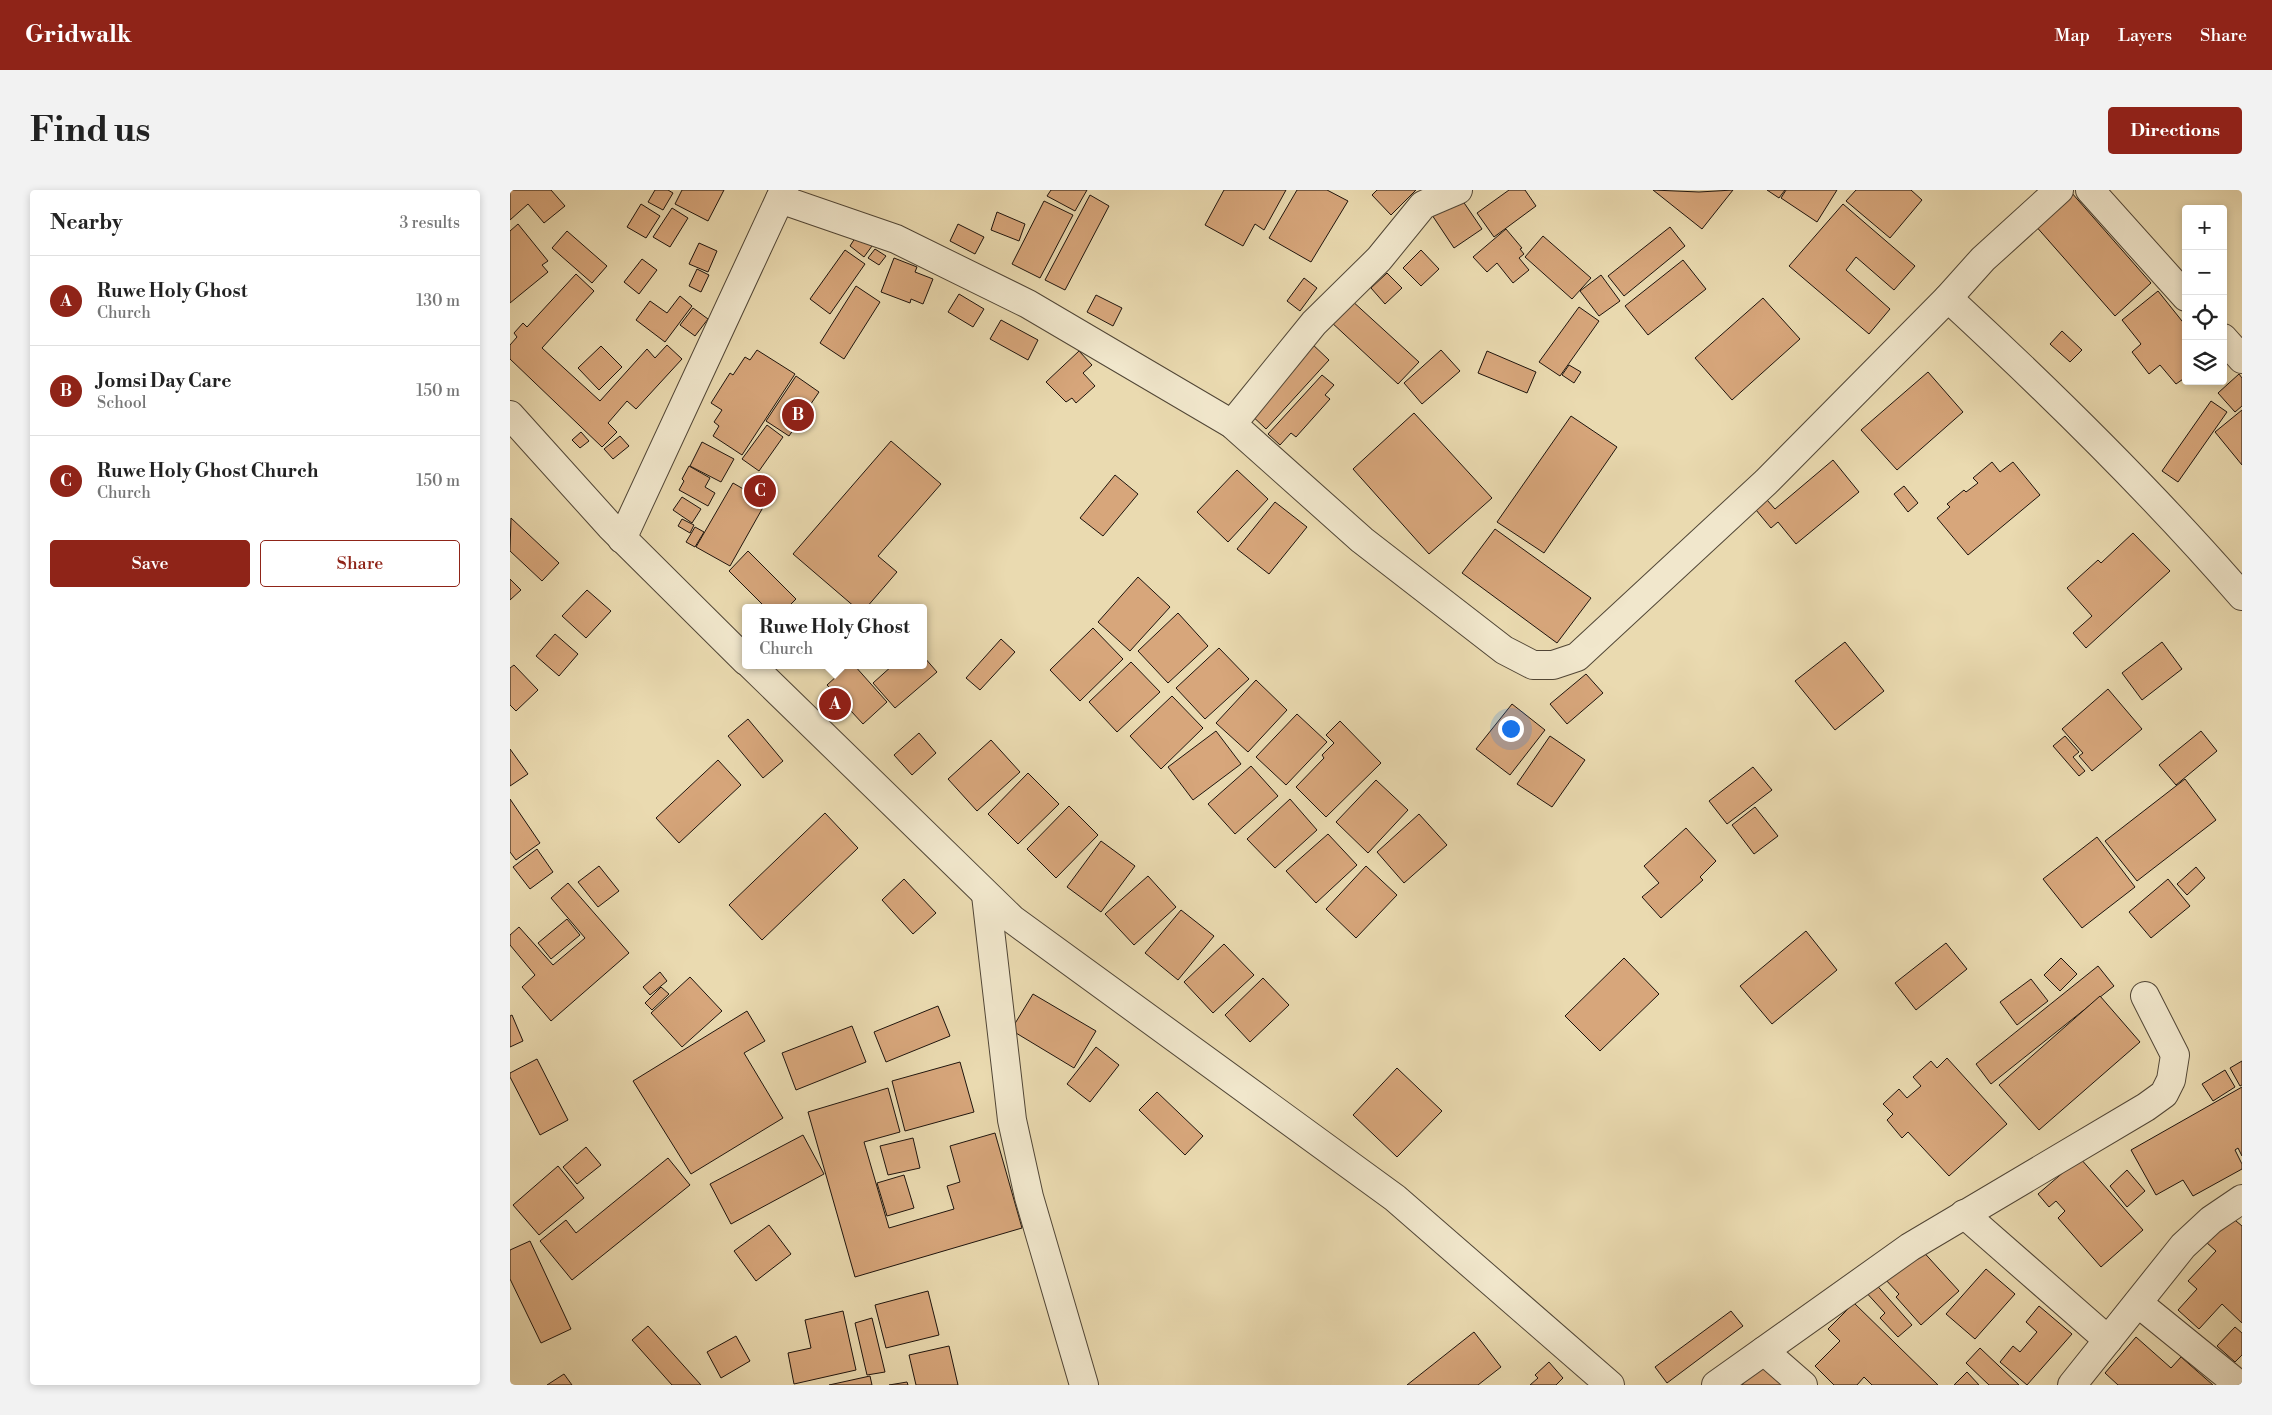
<!DOCTYPE html>
<html lang="en">
<head>
<meta charset="utf-8">
<style>
  body { margin:0; font-family:"Libre Bodoni",serif; background:#f2f2f2; color:#222 }
  .controls { position:absolute; right:15px; top:15px; display:grid; overflow:hidden; border-radius:5px; box-shadow:0 2px 8px #0003 }
  .controls button { width:45px; height:45px; display:grid; place-items:center; padding:0; border:0; border-bottom:1px solid #e0e0e0; background:#fff; color:#222; font:25px sans-serif }
  .you { position:absolute; left:1000px; top:538px; width:18px; height:18px; margin:-12px; border:4px solid #fff; border-radius:50%; background:#1a73e8; box-shadow:0 0 0 8px #1a73e833 }
  .badge { display:grid; place-items:center; width:32px; height:32px; border-radius:50%; background:#8f2418; color:#fff; font-size:16px; font-weight:700 }
  .pin { position:absolute; translate:-50% -50%; border:2px solid #fff; box-shadow:0 1px 5px #0006 }
  .popup { position:absolute; left:232px; top:414px; width:185px; height:65px; box-sizing:border-box; display:grid; place-content:center; border-radius:5px; background:#fff; filter:drop-shadow(0 1px 4px #0005); font-size:16px; white-space:nowrap; color:#767676 }
  .popup b { font-size:19px; color:#222 }
  .popup::after { content:''; position:absolute; left:50%; top:100%; margin-left:-10px; border:10px solid transparent; border-top-color:#fff }
  .list { margin:0; padding:0; list-style:none }
  h2 { display:flex; justify-content:space-between; align-items:center; height:65px; margin:0; padding:0 20px; font-size:21px }
  h2 small { font-size:16px; font-weight:400; color:#767676 }
  .list li { display:grid; grid-template-columns:32px 1fr auto; gap:15px; align-items:center; box-sizing:border-box; height:90px; padding:0 20px; border-top:1px solid #e0e0e0 }
  .list b { display:block; font-size:19px; white-space:nowrap }
  .list p { margin:0; font-size:16px; white-space:nowrap; color:#767676 }
  .list em { font-size:16px; font-style:normal; color:#767676 }
  .actions { display:flex; gap:10px; padding:15px 20px }
  .actions a { flex:1; padding:11px 0; border:1px solid #8f2418; border-radius:5px; text-align:center; font-size:18px; color:#8f2418 }
  .actions .main { background:#8f2418; color:#fff }
  .icon { flex:none; width:28px; height:28px; fill:none; stroke:currentColor; stroke-width:2; stroke-linecap:round; stroke-linejoin:round }
  .map { position:relative; flex:none; width:1732px; height:1195px; overflow:hidden; border-radius:5px }
  header { display:flex; align-items:center; gap:30px; box-sizing:border-box; height:70px; padding:0 25px; background:#8f2418; color:#fff }
  header strong { font-size:24px }
  nav { display:flex; gap:28px; margin-inline-start:auto; font-size:18px }
  .intro { display:flex; align-items:center; justify-content:space-between; box-sizing:border-box; height:120px; padding:0 30px }
  h1 { margin:0; font-size:35px }
  .button { padding:12px 22px; border-radius:5px; background:#8f2418; color:#fff; font-size:18px; font-weight:700 }
  main { display:flex; gap:30px; padding:0 30px }
  aside { flex:1; background:#fff; border-radius:5px; box-shadow:0 2px 8px #0003 }
  .map>svg:first-child { display:block }
</style>
</head>
<body>
<header>
<strong>Gridwalk</strong>
<nav><a>Map</a><a>Layers</a><a>Share</a></nav>
</header>
<div class="intro"><h1>Find us</h1><a class="button">Directions</a></div>
<main>
<aside>
<h2>Nearby<small>3 results</small></h2>
<ul class="list">
<li><span class="badge">A</span><div><b>Ruwe Holy Ghost</b><p>Church</p></div><em>130 m</em></li>
<li><span class="badge">B</span><div><b>Jomsi Day Care</b><p>School</p></div><em>150 m</em></li>
<li><span class="badge">C</span><div><b>Ruwe Holy Ghost Church</b><p>Church</p></div><em>150 m</em></li>
</ul>
<div class="actions"><a class="main">Save</a><a>Share</a></div>
</aside>
<div class="map">
<svg width="1732" height="1195" viewBox="0 0 1732 1195">
  <rect width="100%" height="100%" fill="#eadab0"/>
  <filter id="stains"><feTurbulence type="fractalNoise" baseFrequency=".004" numOctaves="4"/><feColorMatrix values="0 0 0 0 .2 0 0 0 0 .09 0 0 0 0 .02 0 0 0 .5 -.17"/></filter>
  <radialGradient id="worn" r=".72"><stop offset=".6" stop-color="#630" stop-opacity="0"/><stop offset="1" stop-color="#630" stop-opacity=".3"/></radialGradient>
  <g fill="#d7a67b" stroke="#1e140d">
    <path d="M0 0H41L55 16 34 33 18 14 0 30Z"/>
    <path d="M145 0H158L163 3 153 20 138 12Z"/>
    <path d="M172 0H214L198 31 165 14Z"/>
    <path d="M541 0H577L565 21 537 6Z"/>
    <path d="M714 0H776L754 40 745 34 733 56 695 35Z"/>
    <path d="M787 0H817L838 11 801 72 759 48Z"/>
    <path d="M867 0H906L881 25 862 5Z"/>
    <path d="M999 0H1015L1026 16 984 47 967 23Z"/>
    <path d="M1143 0 1189 2 1223 0 1192 39Z"/>
    <path d="M1257 0H1275L1269 8Z"/>
    <path d="M1276 0H1327L1307 32 1271 8Z"/>
    <path d="M1346 0H1401L1412 10 1380 48 1336 11Z"/>
    <path d="M1561 2 1641 93 1605 126 1524 34Z"/>
    <path d="M948 4 972 39 944 58 920 22Z"/>
    <path d="M580 5 599 16 555 100 535 90Z"/>
    <path d="M534 11 563 25 530 88 502 74Z"/>
    <path d="M131 14 150 26 136 48 117 37Z"/>
    <path d="M1333 14 1405 76 1384 100 1346 67 1336 80 1380 119 1359 144 1279 76Z"/>
    <path d="M162 18 178 28 160 57 143 47Z"/>
    <path d="M487 22 515 34 509 51 481 40Z"/>
    <path d="M8 34 38 71 32 75 38 82 0 113V41Z"/>
    <path d="M448 34 474 47 465 64 440 51Z"/>
    <path d="M1160 37 1175 56 1114 106 1098 86Z"/>
    <path d="M996 39 1012 58 1010 59 1014 64 1009 68 1019 80 1003 93 987 73 977 82 963 67Z"/>
    <path d="M57 41 97 76 82 93 42 58Z"/>
    <path d="M347 45 362 56 354 67 340 56Z"/>
    <path d="M1033 46 1081 88 1062 109 1015 67Z"/>
    <path d="M189 53 207 61 198 82 179 74Z"/>
    <path d="M365 59 376 66 369 75 358 68Z"/>
    <path d="M335 60 355 74 320 124 300 109Z"/>
    <path d="M911 60 929 79 911 96 893 78Z"/>
    <path d="M384 68 407 77 405 82 423 89 413 114 401 109 400 113 371 102Z"/>
    <path d="M132 69 147 80 129 104 114 92Z"/>
    <path d="M1173 70 1196 99 1138 145 1115 116Z"/>
    <path d="M187 79 199 85 191 102 179 96Z"/>
    <path d="M877 83 892 98 875 114 861 98Z"/>
    <path d="M66 84 84 101 32 158 90 211 137 159 145 168 157 155 172 169 126 219 117 211 98 233 107 242 92 257 0 169V155L7 147 4 143 13 133 17 137Z"/>
    <path d="M1091 85 1110 111 1089 126 1070 101Z"/>
    <path d="M794 88 807 98 790 121 777 111Z"/>
    <path d="M346 96 370 112 334 169 310 153Z"/>
    <path d="M1648 101 1676 136V187L1666 194 1650 175 1639 184 1622 162 1631 154 1612 130Z"/>
    <path d="M449 104 474 119 463 137 438 122Z"/>
    <path d="M586 105 612 118 603 136 577 122Z"/>
    <path d="M170 106 182 116 155 152 126 130 140 111 157 123Z"/>
    <path d="M1253 108 1290 149 1222 210 1185 168Z"/>
    <path d="M840 109 909 172 888 194 820 131Z"/>
    <path d="M1069 117 1089 131 1050 186 1029 172Z"/>
    <path d="M183 118 198 129 185 146 170 135Z"/>
    <path d="M491 130 528 150 518 170 480 149Z"/>
    <path d="M1552 141 1572 160 1560 172 1540 154Z"/>
    <path d="M800 152 819 170 756 239 737 221Z"/>
    <path d="M91 156 112 177 89 200 68 178Z"/>
    <path d="M247 160 285 184 232 265 203 246 209 236 204 232 212 220 201 213 220 183 223 185 235 167 240 170Z"/>
    <path d="M931 160 950 181 912 214 894 193Z"/>
    <path d="M569 161 582 175 573 183 585 196 566 213 562 208 556 212 536 192Z"/>
    <path d="M977 161 1026 182 1017 203 968 183Z"/>
    <path d="M1059 175 1071 182 1064 193 1052 185Z"/>
    <path d="M1418 182 1453 222 1387 280 1351 240Z"/>
    <path d="M1729 184 1732 188V216L1725 222 1708 203Z"/>
    <path d="M812 185 824 195 815 205 820 209 786 247 781 243 770 255 758 244Z"/>
    <path d="M286 186 309 202 279 246 256 231Z"/>
    <path d="M1701 211 1717 222 1668 292 1652 281Z"/>
    <path d="M1732 220V275L1705 242Z"/>
    <path d="M904 223 982 308 919 364 843 279Z"/>
    <path d="M1061 226 1107 257 1034 363 987 332Z"/>
    <path d="M257 235 273 247 249 281 232 269Z"/>
    <path d="M71 242 79 251 70 258 62 250Z"/>
    <path d="M110 246 119 256 103 269 94 259Z"/>
    <path d="M381 251 431 294 368 366 387 382 356 418H346L283 364Z"/>
    <path d="M192 252 224 269 211 292 180 276Z"/>
    <path d="M1323 270 1349 302 1286 354 1268 332 1261 338 1246 320 1257 310 1265 319Z"/>
    <path d="M1482 272 1490 282 1503 272 1530 305 1458 365 1427 328 1440 317 1437 314 1454 300 1456 302 1468 293 1463 288Z"/>
    <path d="M179 276 200 288 195 297 205 303 198 316 169 300 174 291 172 289Z"/>
    <path d="M727 280 758 309 718 352 687 322Z"/>
    <path d="M605 285 628 304 593 346 570 328Z"/>
    <path d="M223 293 256 312 220 376 186 357Z"/>
    <path d="M1394 296 1408 313 1398 322 1384 304Z"/>
    <path d="M172 307 191 319 182 333 163 320Z"/>
    <path d="M765 312 797 337 759 384 727 359Z"/>
    <path d="M1 328 49 373 32 391 0 361Z"/>
    <path d="M172 329 184 335 180 343 168 336Z"/>
    <path d="M185 337 194 342 185 357 176 352Z"/>
    <path d="M985 339 1081 408 1047 453 952 383Z"/>
    <path d="M1623 343 1660 381 1576 458 1563 443 1582 426 1557 398 1588 370 1591 373Z"/>
    <path d="M238 361 286 409 277 418H256L219 381Z"/>
    <path d="M628 387 660 417 620 461 588 432Z"/>
    <path d="M0 389 11 400 0 410Z"/>
    <path d="M77 400 101 421 76 448 52 426Z"/>
    <path d="M668 423 698 456 658 493 628 461Z"/>
    <path d="M583 438 613 469 570 511 540 480Z"/>
    <path d="M45 444 68 464 49 486 26 466Z"/>
    <path d="M491 449 505 462 470 500 456 488Z"/>
    <path d="M1335 452 1374 501 1325 540 1285 491Z"/>
    <path d="M1652 452 1672 479 1632 510 1612 483Z"/>
    <path d="M709 458 739 489 695 529 666 498Z"/>
    <path d="M414 467 427 482 385 518 363 493 383 475H414Z"/>
    <path d="M621 472 650 502 607 542 579 512Z"/>
    <path d="M4 475 28 500 6 521 0 515V478Z"/>
    <path d="M339 475H344L377 512 353 534 317 495Z"/>
    <path d="M1076 484 1093 503 1057 534 1040 514Z"/>
    <path d="M746 490 777 520 738 562 706 533Z"/>
    <path d="M1598 499 1632 539 1582 581 1569 566 1573 563 1552 539Z"/>
    <path d="M662 506 693 538 651 579 620 546Z"/>
    <path d="M1002 514 1035 540 1000 585 966 559Z"/>
    <path d="M787 524 817 552 776 595 746 567Z"/>
    <path d="M238 529 273 571 253 588 218 546Z"/>
    <path d="M830 531 871 573 816 627 786 597 814 568 812 565 824 553 816 545Z"/>
    <path d="M706 541 731 574 683 610 658 577Z"/>
    <path d="M1691 541 1707 561 1666 595 1649 575Z"/>
    <path d="M409 543 426 563 402 585 384 565Z"/>
    <path d="M1040 546 1075 570 1042 617 1007 594Z"/>
    <path d="M1555 546 1569 562 1563 567 1575 581 1569 586 1543 556Z"/>
    <path d="M481 550 510 582 467 621 438 589Z"/>
    <path d="M0 559 18 584 0 596Z"/>
    <path d="M208 570 231 595 169 653 146 628Z"/>
    <path d="M741 576 768 606 725 644 698 614Z"/>
    <path d="M1243 577 1262 600 1217 634 1199 611Z"/>
    <path d="M518 583 549 614 508 654 478 624Z"/>
    <path d="M1675 589 1706 630 1627 691 1595 651Z"/>
    <path d="M866 590 898 620 858 663 826 632Z"/>
    <path d="M0 609 30 653 6 670 0 662Z"/>
    <path d="M780 609 807 640 765 678 737 649Z"/>
    <path d="M559 616 588 645 546 688 517 659Z"/>
    <path d="M1245 617 1268 646 1244 664 1222 635Z"/>
    <path d="M315 623 348 658 252 750 219 715Z"/>
    <path d="M909 624 937 655 894 693 867 662Z"/>
    <path d="M1176 638 1206 671 1190 687 1193 690 1151 728 1132 707 1149 693 1134 676Z"/>
    <path d="M818 644 847 675 806 713 776 681Z"/>
    <path d="M1587 647 1625 697 1572 738 1533 689Z"/>
    <path d="M591 651 625 676 591 722 557 697Z"/>
    <path d="M27 659 43 682 20 699 3 677Z"/>
    <path d="M89 676 109 701 88 717 68 692Z"/>
    <path d="M856 676 887 705 846 748 816 719Z"/>
    <path d="M1686 677 1695 688 1677 705 1667 694Z"/>
    <path d="M638 686 666 717 624 755 595 724Z"/>
    <path d="M394 689 426 723 403 744 372 710Z"/>
    <path d="M1658 689 1680 716 1641 748 1619 722Z"/>
    <path d="M58 693 119 763 41 831 12 797 25 785 0 755V745L9 737 43 775 75 748 41 708Z"/>
    <path d="M671 720 704 746 668 790 635 763Z"/>
    <path d="M57 729 70 745 41 769 28 753Z"/>
    <path d="M1296 741 1327 780 1262 834 1230 796Z"/>
    <path d="M1436 753 1457 779 1406 820 1385 793Z"/>
    <path d="M714 754 744 785 703 823 674 792Z"/>
    <path d="M1114 768 1149 804 1090 861 1055 826Z"/>
    <path d="M1551 768 1567 784 1550 801 1534 785Z"/>
    <path d="M1588 776 1604 796 1481 894 1466 874Z"/>
    <path d="M150 782 157 791 140 805 133 797Z"/>
    <path d="M180 787 212 821 172 857 141 823Z"/>
    <path d="M753 788 779 815 740 852 715 825Z"/>
    <path d="M1521 789 1538 811 1507 835 1490 812Z"/>
    <path d="M151 797 159 804 142 820 135 813Z"/>
    <path d="M523 804 586 841 564 878 501 840Z"/>
    <path d="M1590 806 1630 852 1529 940 1489 895Z"/>
    <path d="M428 816 440 846 376 872 364 842Z"/>
    <path d="M237 821 255 851 234 863 273 928 181 984 123 891Z"/>
    <path d="M2 825 13 851 0 857V826Z"/>
    <path d="M342 836 356 872 286 900 272 863Z"/>
    <path d="M586 857 609 875 580 912 557 894Z"/>
    <path d="M1437 868 1497 934 1439 986 1398 942 1392 948 1377 930 1383 924 1373 914 1389 899 1397 908 1411 896 1403 887 1421 871 1427 878Z"/>
    <path d="M27 869 58 930 30 945 0 887V883Z"/>
    <path d="M1732 871V895L1730 896 1720 878Z"/>
    <path d="M450 872 464 922 395 941 382 891Z"/>
    <path d="M887 878 932 921 887 967 843 925Z"/>
    <path d="M1715 880 1725 897 1703 911 1692 894Z"/>
    <path d="M1732 897V966L1728 958 1725 960 1732 974V979L1683 1006 1673 990 1646 1005 1621 960Z"/>
    <path d="M378 898 390 942 354 952 379 1038 444 1019 437 996 450 992 440 956 485 943 512 1038 345 1087 298 922Z"/>
    <path d="M647 902 693 946 675 965 629 920Z"/>
    <path d="M293 945 314 984 221 1034 200 994Z"/>
    <path d="M403 948 410 978 378 985 370 956Z"/>
    <path d="M76 957 91 975 67 994 53 977Z"/>
    <path d="M158 968 180 995 62 1090 30 1051 56 1030 66 1043Z"/>
    <path d="M1570 968 1633 1040 1591 1077 1548 1028 1555 1021 1546 1011 1539 1017 1528 1004Z"/>
    <path d="M48 976 74 1008 29 1045 3 1015Z"/>
    <path d="M1617 980 1635 1001 1617 1017 1600 996Z"/>
    <path d="M394 985 404 1018 377 1026 367 993Z"/>
    <path d="M1720 1026 1732 1036V1133L1712 1114 1689 1139 1668 1120 1687 1099 1678 1091 1706 1061 1696 1052Z"/>
    <path d="M259 1035 281 1064 246 1091 224 1061Z"/>
    <path d="M20 1051 61 1139 31 1153 0 1089V1060Z"/>
    <path d="M1409 1057 1449 1101 1411 1135 1386 1107 1389 1104 1374 1088Z"/>
    <path d="M1476 1079 1505 1104 1465 1149 1436 1124Z"/>
    <path d="M1363 1091 1402 1135 1388 1147 1370 1128 1375 1123 1353 1099Z"/>
    <path d="M418 1101 429 1145 376 1158 365 1115Z"/>
    <path d="M1344 1113 1428 1195H1362L1354 1187 1347 1195H1324L1305 1176 1330 1151 1318 1139Z"/>
    <path d="M1529 1116 1562 1144 1517 1195 1490 1172 1503 1156 1510 1162 1527 1142 1516 1132Z"/>
    <path d="M333 1121 346 1180 284 1194 278 1163 301 1158 295 1130Z"/>
    <path d="M1221 1121 1233 1136 1157 1193 1145 1177Z"/>
    <path d="M362 1128 375 1182 357 1185 345 1133Z"/>
    <path d="M138 1136 191 1195H162L122 1150Z"/>
    <path d="M1725 1137 1732 1143V1165L1725 1172 1707 1156Z"/>
    <path d="M964 1142 991 1177 968 1195H897Z"/>
    <path d="M226 1146 240 1171 211 1188 197 1162Z"/>
    <path d="M1626 1147 1661 1178 1671 1167 1703 1195H1608L1595 1183Z"/>
    <path d="M439 1156 448 1195H406L399 1165Z"/>
    <path d="M1470 1158 1509 1195H1479L1456 1173Z"/>
    <path d="M1254 1170 1282 1195H1232Z"/>
    <path d="M1039 1172 1053 1188 1046 1195H1020L1028 1188 1025 1185Z"/>
    <path d="M1457 1182 1469 1195H1444Z"/>
    <path d="M54 1184 62 1195H37Z"/>
    <path d="M360 1186 362 1195H319Z"/>
    <path d="M397 1192 398 1195H379Z"/>
  </g>
  <g fill="none" stroke-linecap="round" stroke-linejoin="round">
    <g stroke="#514636" stroke-width="30">
      <g id="minor">
        <path d="M1580 0 1676 107"/>
        <path d="M270 9 386 49 518 114 722 234 852 350 994 460 1023 475H1043L1067 467 1256 292 1438 108C1541 203 1640 300 1732 406"/>
        <path d="M1438 108 1473 69 1549 0"/>
        <path d="M1713 148 1732 169"/>
        <path d="M0 225 100 336 236 471"/>
        <path d="M722 234 804 133 869 69 913 15 948 0"/>
        <path d="M112 349 274 0"/>
        <path d="M241 475 502 729 885 1008 1100 1195"/>
        <path d="M476 705 502 930 519 1007 574 1195"/>
        <path d="M1454 1024 1598 1150"/>
        <path d="M1628 1113 1729 1195"/>
        <path d="M1254 1161 1293 1195"/>
        <path d="M1206 1195 1400 1057 1636 917 1654 904 1661 890 1665 865 1635 806"/>
        <path d="M1562 1195 1673 1056 1701 1030 1732 1009"/>
      </g>
    </g>
    <use href="#minor" stroke="#f1e7cc" stroke-width="28"/>
  </g>
  <rect width="100%" height="100%" filter="url(#stains)"/>
  <rect width="100%" height="100%" fill="url(#worn)"/>
</svg>
<div class="controls">
<button>+</button>
<button>−</button>
<button><svg class="icon" aria-label="locate" viewBox="0 0 24 24"><circle cx="12" cy="12" r="6"/><path d="M12 2v4M12 18v4M2 12h4M18 12h4"/></svg></button>
<button><svg class="icon" aria-label="layers" viewBox="0 0 24 24"><path d="M12 4l9 5-9 5-9-5zM3 14l9 5 9-5"/></svg></button>
</div>
<div class="you"></div>
<div class="pin badge" style="left:325px;top:514px">A</div>
<div class="popup"><b>Ruwe Holy Ghost</b>Church</div>
<div class="pin badge" style="left:288px;top:225px">B</div>
<div class="pin badge" style="left:250px;top:301px">C</div>
</div>
</main>
</body>
</html>
